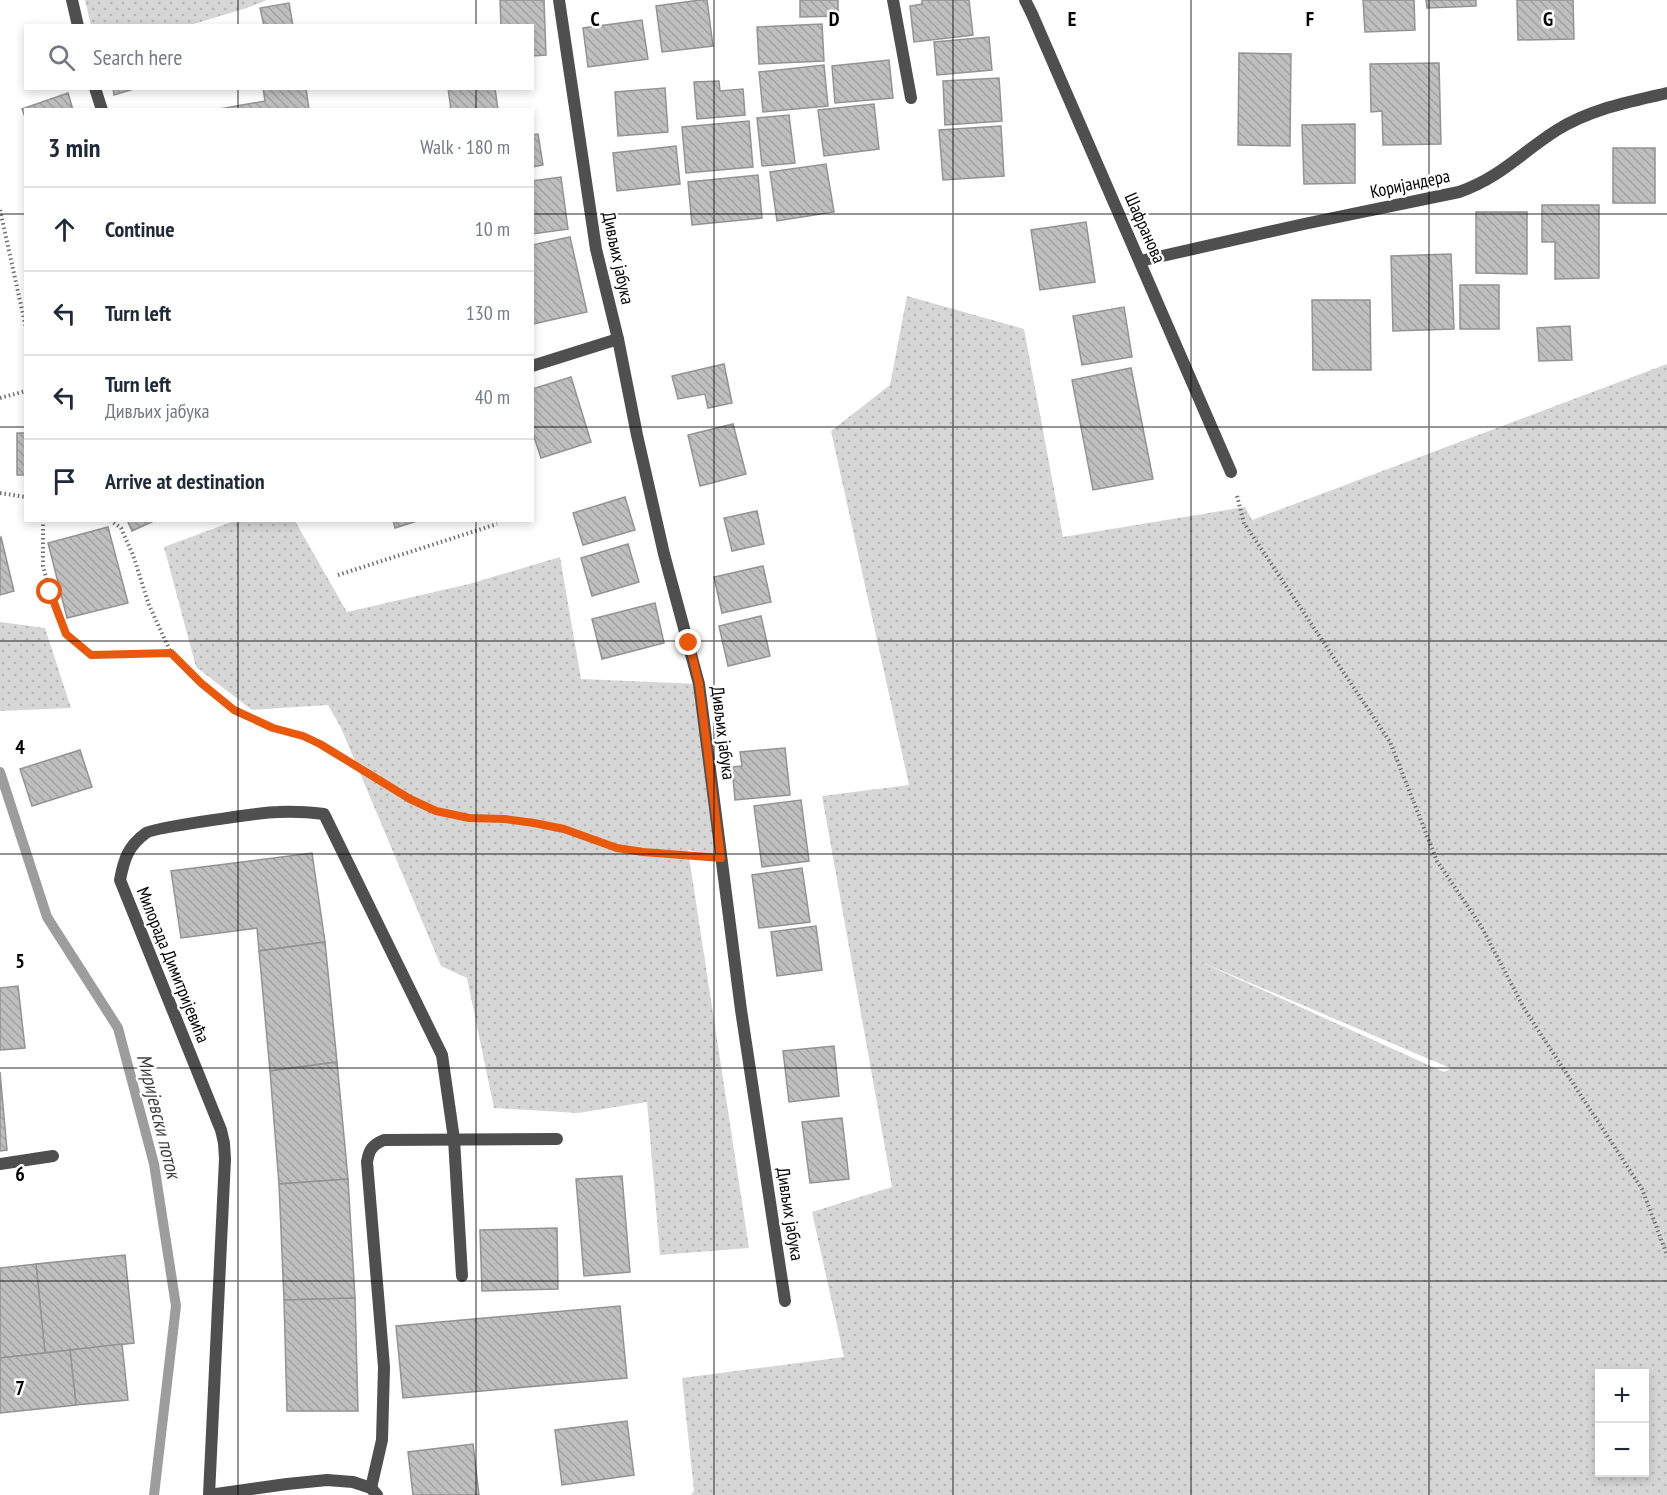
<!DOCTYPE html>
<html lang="en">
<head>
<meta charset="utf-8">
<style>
  body { margin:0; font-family:"PT Sans Narrow",sans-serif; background:#f6f6f7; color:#1f2937 }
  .controls { position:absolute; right:18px; bottom:18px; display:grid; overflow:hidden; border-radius:0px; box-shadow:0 3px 9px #0003 }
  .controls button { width:54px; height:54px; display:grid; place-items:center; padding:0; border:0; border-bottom:2px solid #e0e1e3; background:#fff; color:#1f2937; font:30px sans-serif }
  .stop { position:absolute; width:18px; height:18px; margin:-14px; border:4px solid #ea580c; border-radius:50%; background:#fff }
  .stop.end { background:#ea580c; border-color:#fff; box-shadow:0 2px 6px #0008 }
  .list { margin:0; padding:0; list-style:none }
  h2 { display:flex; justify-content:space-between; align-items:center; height:78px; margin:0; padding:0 24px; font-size:26px }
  h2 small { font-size:20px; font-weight:400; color:#747a83 }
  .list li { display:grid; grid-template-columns:39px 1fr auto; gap:18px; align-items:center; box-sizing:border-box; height:84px; padding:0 24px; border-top:2px solid #e0e1e3 }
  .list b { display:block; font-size:22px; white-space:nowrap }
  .list p { margin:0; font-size:20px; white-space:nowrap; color:#747a83 }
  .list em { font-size:20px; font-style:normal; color:#747a83 }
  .icon { flex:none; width:33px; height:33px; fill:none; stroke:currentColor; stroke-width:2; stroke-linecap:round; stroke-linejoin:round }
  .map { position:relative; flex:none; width:1667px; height:1495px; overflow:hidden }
  .search { position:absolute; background:#fff; box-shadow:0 3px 9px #0003; left:24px; top:24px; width:510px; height:66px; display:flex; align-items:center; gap:15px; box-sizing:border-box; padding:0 21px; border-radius:0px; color:#747a83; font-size:22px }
  .panel { position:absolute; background:#fff; box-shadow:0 3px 9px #0003; left:24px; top:108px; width:510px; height:414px; border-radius:0px }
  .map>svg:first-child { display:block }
</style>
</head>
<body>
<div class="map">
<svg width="1667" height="1495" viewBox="0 0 1667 1495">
  <defs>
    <pattern id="grass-dots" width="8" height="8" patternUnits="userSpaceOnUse" patternTransform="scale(1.5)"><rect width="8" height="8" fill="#d6d6d6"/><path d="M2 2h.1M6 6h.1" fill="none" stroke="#b6b6b6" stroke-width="1.8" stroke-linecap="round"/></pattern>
    <pattern id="building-back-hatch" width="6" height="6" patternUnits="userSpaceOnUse" patternTransform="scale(1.5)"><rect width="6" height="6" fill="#bfbfbf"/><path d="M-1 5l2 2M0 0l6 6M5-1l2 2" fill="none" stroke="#a2a2a2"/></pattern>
  </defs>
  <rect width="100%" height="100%" fill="#fff"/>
  <g fill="url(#grass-dots)" fill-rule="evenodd">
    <path d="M85 0H267L247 8 190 25H91Z"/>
    <path d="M907 296 1024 329 1063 537 1245 507 1252 520 1667 364V1495H691L694 1491 682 1378 844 1357 812 1212 892 1187 822 796 909 785 831 431 890 385ZM1194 959 1450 1068V1069L1444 1072ZM1600 1374H1644V1472H1600Z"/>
    <path d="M234 521H295L347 612 469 584 560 557 581 679 699 684 721 858 688 850 749 1248 660 1255 647 1102 578 1113 494 1108 467 978 441 966 341 728 328 705 252 710 196 667 164 547Z"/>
    <path d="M0 622 45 628 71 708 0 711Z"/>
  </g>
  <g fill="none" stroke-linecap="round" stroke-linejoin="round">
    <path stroke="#9d9d9d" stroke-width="10" d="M0 772 47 917 118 1028 154 1164 176 1306 154 1495"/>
  </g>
  <g fill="url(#building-back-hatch)" stroke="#939393" stroke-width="1.5">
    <path d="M500 0H544L546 55 532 56V26H501Z"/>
    <path d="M700 0H707L713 46 662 52 656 6Z"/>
    <path d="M800 0H838V16L800 17Z"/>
    <path d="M922 0H969L973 35 914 42 910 6 922 4Z"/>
    <path d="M1363 0H1414L1415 30 1365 32Z"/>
    <path d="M1426 0H1476V6L1427 8Z"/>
    <path d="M1517 0H1573L1574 39 1518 40Z"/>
    <path d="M289 3 293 26H264L260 8Z"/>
    <path d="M642 20 648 59 588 67 583 28Z"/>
    <path d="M822 24 824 61 759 64 757 27Z"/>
    <path d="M989 37 992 70 937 75 934 42Z"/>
    <path d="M1239 53 1291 54 1290 146 1238 145Z"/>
    <path d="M889 60 893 98 835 103 832 66Z"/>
    <path d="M1439 63 1441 144 1383 145 1382 111 1371 112 1370 64Z"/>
    <path d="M824 65 828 106 763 112 759 72Z"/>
    <path d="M999 78 1002 121 945 125 943 81Z"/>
    <path d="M719 81 720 91 743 89 745 115 697 119 694 82Z"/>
    <path d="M113 88H137L114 95Z"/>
    <path d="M263 88H306L309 110H214L265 101Z"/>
    <path d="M448 88H495L498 110H451Z"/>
    <path d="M665 88 668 132 618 136 615 92Z"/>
    <path d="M68 93 73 110H26V120L22 109Z"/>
    <path d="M874 104 879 149 824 156 818 110Z"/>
    <path d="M789 115 795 163 762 166 757 118Z"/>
    <path d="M749 121 753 167 686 173 682 127Z"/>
    <path d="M1355 124V183L1304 184 1302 125Z"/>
    <path d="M1001 126 1004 176 943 180 939 130Z"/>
    <path d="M538 134 543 165 532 167V135Z"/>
    <path d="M676 146 680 184 617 191 613 153Z"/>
    <rect x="1613" y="148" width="42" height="55"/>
    <path d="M826 164 834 212 777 221 770 172Z"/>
    <path d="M758 175 762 218 692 225 688 182Z"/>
    <path d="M561 177 568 229 532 234V181Z"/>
    <path d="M1542 205H1599V278L1555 279V242H1542Z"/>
    <path d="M1476 212H1527V274L1476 273Z"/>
    <path d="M1086 222 1095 282 1040 290 1031 230Z"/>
    <path d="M570 237 587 312 533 324 532 245Z"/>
    <path d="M1451 254 1454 329 1393 331 1391 256Z"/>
    <rect x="1460" y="285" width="39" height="44"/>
    <path d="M1312 300H1370L1371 370H1313Z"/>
    <path d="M1124 307 1132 357 1082 365 1073 316Z"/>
    <path d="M1570 326 1572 360 1539 361 1537 328Z"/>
    <path d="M724 364 732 403 708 408 705 394 678 399 672 376Z"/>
    <path d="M1131 368 1153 479 1093 490 1072 380Z"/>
    <path d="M571 377 591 442 541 458 532 431V389Z"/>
    <path d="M733 424 746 474 700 486 688 435Z"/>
    <rect x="17" y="433" width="9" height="42"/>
    <path d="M625 497 635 530 583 545 573 513Z"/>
    <path d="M757 511 764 544 732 551 724 518Z"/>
    <path d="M127 520H156L132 531Z"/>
    <path d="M393 520H420L395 528Z"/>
    <path d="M108 527 128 603 67 618 48 543Z"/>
    <path d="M1 537 14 591 0 595V538Z"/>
    <path d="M628 544 639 582 592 596 581 558Z"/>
    <path d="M763 566 771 602 722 613 714 577Z"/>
    <path d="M655 603 664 643 602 659 592 619Z"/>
    <path d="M761 616 770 656 728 666 719 626Z"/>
    <path d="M785 748 790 795 735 800 732 767 742 766 740 752Z"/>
    <path d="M80 750 92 787 32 806 20 769Z"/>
    <path d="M801 800 809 861 762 867 754 806Z"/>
    <path d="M312 853 325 942 259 951 257 928 181 938 171 871Z"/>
    <path d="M802 868 810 922 759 928 752 875Z"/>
    <path d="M816 926 822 970 777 976 771 932Z"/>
    <path d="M325 942 337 1062 270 1071 259 951Z"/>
    <path d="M18 986 25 1048 0 1050V988Z"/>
    <path d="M834 1046 839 1096 789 1102 783 1051Z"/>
    <path d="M337 1062 348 1179 279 1184 270 1071Z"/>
    <path d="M0 1072 7 1150 0 1151Z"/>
    <path d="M842 1118 849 1179 810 1183 802 1122Z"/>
    <path d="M622 1176 630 1272 584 1276 576 1179Z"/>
    <path d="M348 1179 355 1298 284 1300 279 1184Z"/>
    <path d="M557 1228 558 1289 482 1291 480 1230Z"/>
    <path d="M125 1255 134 1343 45 1353 36 1264Z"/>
    <path d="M36 1264 45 1353 0 1358V1268Z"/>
    <path d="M355 1298 358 1411H287L284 1300Z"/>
    <path d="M620 1306 627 1378 403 1398 396 1326Z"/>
    <path d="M122 1344 128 1400 76 1405 70 1350Z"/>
    <path d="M70 1350 76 1405 0 1413V1358Z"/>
    <path d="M627 1421 634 1475 562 1485 555 1430Z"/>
    <path d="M473 1444 479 1495H413L408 1452Z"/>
  </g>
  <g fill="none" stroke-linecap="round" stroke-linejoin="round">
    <g stroke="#717171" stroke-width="4" stroke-dasharray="1.5 3" stroke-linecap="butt">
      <path d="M0 210 26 328"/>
      <path d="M0 398 26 391"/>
      <path d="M0 493 26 497"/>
      <path d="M1237 496 1244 523 1390 742 1437 861 1481 926 1525 1010 1642 1189 1667 1255"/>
      <path d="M43 520V566L50 592 66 635 91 655 171 653"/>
      <path d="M110 520 121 528 133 555 149 605 171 653 201 683 234 710 273 728 303 736 320 744 410 799 436 811 469 817 505 819 535 823 564 829 617 848 643 852 696 855"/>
      <path d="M338 575 497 524"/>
    </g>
    <g stroke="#4f4f4f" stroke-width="12">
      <path d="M532 366 618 339"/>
      <path d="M0 1164 53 1156"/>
      <path d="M371 1488 382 1440 384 1367 367 1162C369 1150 372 1145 384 1140L557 1139"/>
      <path d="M209 1495 225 1159 224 1143 221 1130 120 880C124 859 128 846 146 833 152 828 263 812 278 812 293 811 308 812 324 814L442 1055 454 1139 462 1276"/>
    </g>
    <g stroke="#4f4f4f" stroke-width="12">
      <path d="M72 0 78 26"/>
      <path d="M559 0 596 249 618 339 637 435 664 554 699 684 741 1010 785 1301"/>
      <path d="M893 0 911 98"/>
      <path d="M1025 0 1032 14 1231 472"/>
      <path d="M95 88 102 110"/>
      <path d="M1140 261 1304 224 1459 192C1500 178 1522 152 1557 130 1590 109 1629 102 1667 93"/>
      <path d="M209 1495 287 1484 327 1480 353 1482 371 1488 377 1495"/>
    </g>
  </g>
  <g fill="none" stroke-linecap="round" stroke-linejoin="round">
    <path stroke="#ea580c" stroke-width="8" d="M50 592 66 634 91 655 171 653 201 683 234 710 273 728 303 736 320 744 410 799 436 811 469 818 505 819 534 823 564 829 617 848 643 852 721 858 699 684 689 643"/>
  </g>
  <path fill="none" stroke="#000" stroke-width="1.5" stroke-opacity="0.55" d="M238 0V26M476 0V26M714 0V1495M953 0V1495M1191 0V1495M1429 0V1495M238 88V110M476 88V110M0 214H26M532 214H1667M0 427H26M532 427H1667M238 520V1495M476 520V1495M0 641H1667M0 854H1667M0 1068H1667M0 1281H1667"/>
  <g text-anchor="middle" stroke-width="5" stroke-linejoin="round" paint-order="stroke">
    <g font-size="18" fill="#000" stroke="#fff">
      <text transform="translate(1410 184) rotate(-12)" y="6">Коријандера</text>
      <text transform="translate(1145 228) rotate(66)" y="6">Шафранова</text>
      <text transform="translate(618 258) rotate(78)" y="6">Дивљих јабука</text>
      <text transform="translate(723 733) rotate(83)" y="6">Дивљих јабука</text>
      <text transform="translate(173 965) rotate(68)" y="6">Милорада Димитријевића</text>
      <text transform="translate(790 1214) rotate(81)" y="6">Дивљих јабука</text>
    </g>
    <g font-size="20" font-style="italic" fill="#3e3e3e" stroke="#fff">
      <text transform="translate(159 1116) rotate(76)" y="7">Миријевски поток</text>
    </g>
  </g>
  <g font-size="20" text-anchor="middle" font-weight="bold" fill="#000" stroke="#fff" stroke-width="5" stroke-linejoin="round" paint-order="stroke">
    <text x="595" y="26">C</text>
    <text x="834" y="26">D</text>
    <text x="1072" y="26">E</text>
    <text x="1310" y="26">F</text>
    <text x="1548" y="26">G</text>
    <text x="20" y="754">4</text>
    <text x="20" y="968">5</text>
    <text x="20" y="1181">6</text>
    <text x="20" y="1395">7</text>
  </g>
</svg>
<div class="controls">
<button>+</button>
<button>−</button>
</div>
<div class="stop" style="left:50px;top:592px"></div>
<div class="stop end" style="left:689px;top:643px"></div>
<div class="search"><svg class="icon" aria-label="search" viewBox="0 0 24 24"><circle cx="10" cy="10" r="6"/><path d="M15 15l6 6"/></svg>Search here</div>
<section class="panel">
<h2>3 min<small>Walk · 180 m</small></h2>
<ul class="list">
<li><svg class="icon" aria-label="ahead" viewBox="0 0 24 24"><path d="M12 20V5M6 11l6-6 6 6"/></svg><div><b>Continue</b></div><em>10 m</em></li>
<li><svg class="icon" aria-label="left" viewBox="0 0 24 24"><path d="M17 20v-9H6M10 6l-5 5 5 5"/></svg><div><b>Turn left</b></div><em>130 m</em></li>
<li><svg class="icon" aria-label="left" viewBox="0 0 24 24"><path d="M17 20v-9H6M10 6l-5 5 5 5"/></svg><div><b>Turn left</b><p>Дивљих јабука</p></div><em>40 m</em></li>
<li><svg class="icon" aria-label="arrive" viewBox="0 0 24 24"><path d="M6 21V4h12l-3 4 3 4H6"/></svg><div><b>Arrive at destination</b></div></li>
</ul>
</section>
</div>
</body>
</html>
